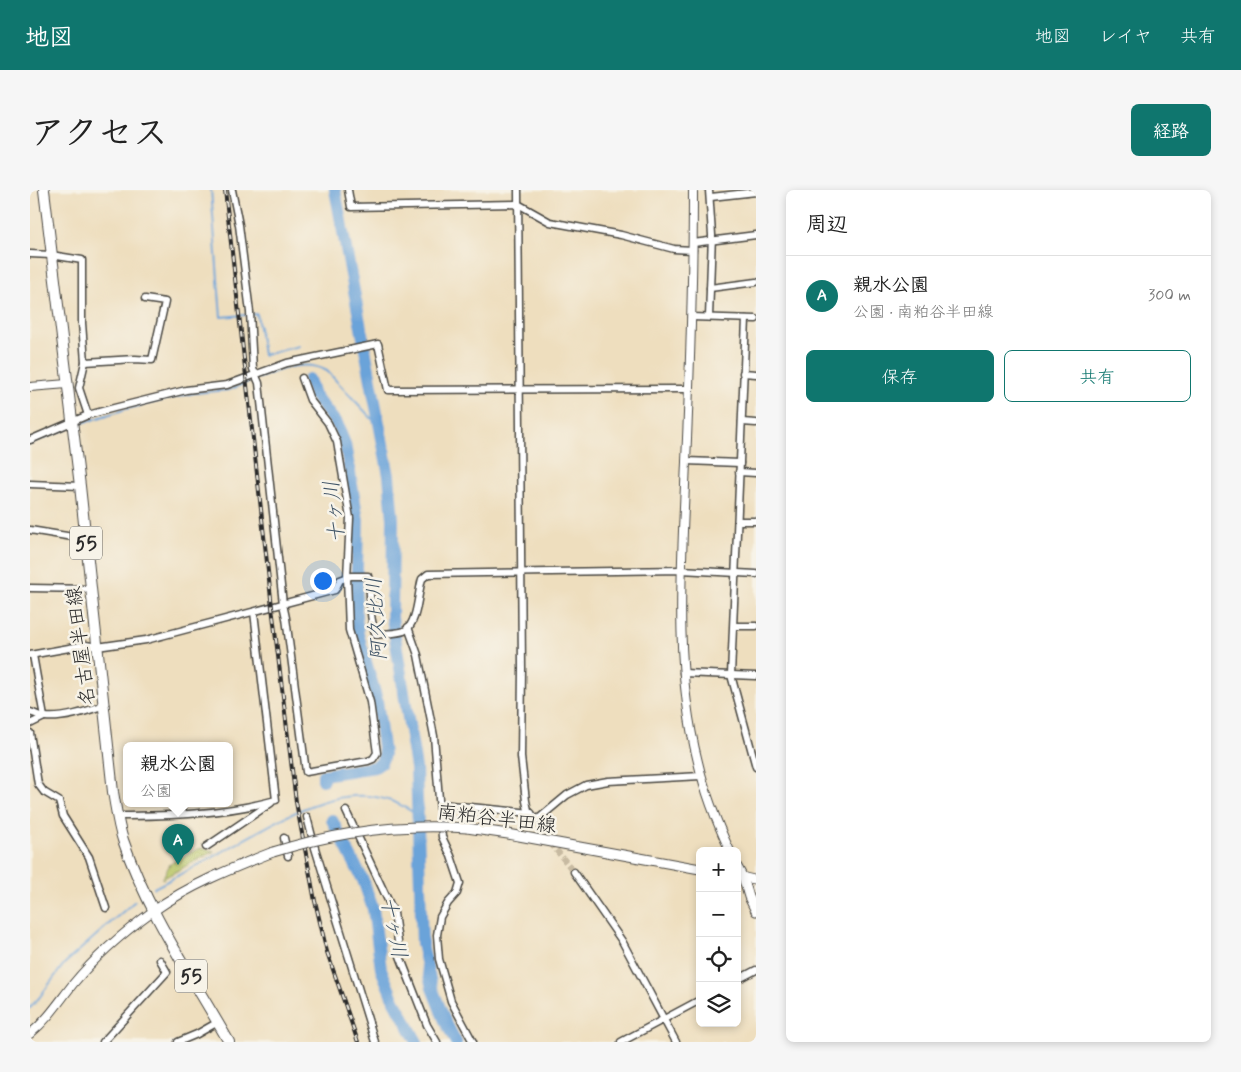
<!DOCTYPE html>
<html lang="ja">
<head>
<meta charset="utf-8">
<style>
  body { margin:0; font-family:Mynerve,"Klee One",sans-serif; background:#f6f6f6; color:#222 }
  .controls { position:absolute; right:15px; bottom:15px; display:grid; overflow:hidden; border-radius:8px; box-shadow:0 2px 8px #0003 }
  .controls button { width:45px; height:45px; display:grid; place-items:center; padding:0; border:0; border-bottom:1px solid #e0e0e0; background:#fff; color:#222; font:25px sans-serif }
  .you { position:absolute; left:292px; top:390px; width:18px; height:18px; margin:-12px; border:4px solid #fff; border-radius:50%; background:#1a73e8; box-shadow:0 0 0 8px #1a73e833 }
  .badge { display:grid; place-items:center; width:32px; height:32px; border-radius:50%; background:#0f766e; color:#fff; font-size:16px; font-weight:700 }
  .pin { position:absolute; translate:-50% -41px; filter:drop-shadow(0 1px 2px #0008) }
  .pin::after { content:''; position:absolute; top:26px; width:18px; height:15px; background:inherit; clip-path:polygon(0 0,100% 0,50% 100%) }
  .popup { position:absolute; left:93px; top:552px; width:110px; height:65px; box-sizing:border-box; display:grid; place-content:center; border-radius:8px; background:#fff; filter:drop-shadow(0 1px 4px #0005); font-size:16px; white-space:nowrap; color:#767676 }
  .popup b { font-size:19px; color:#222 }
  .popup::after { content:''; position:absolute; left:50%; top:100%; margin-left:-10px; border:10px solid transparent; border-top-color:#fff }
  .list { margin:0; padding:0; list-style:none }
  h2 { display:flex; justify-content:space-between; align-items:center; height:65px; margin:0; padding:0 20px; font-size:21px }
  h2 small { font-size:16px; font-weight:400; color:#767676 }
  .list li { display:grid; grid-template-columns:32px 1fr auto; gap:15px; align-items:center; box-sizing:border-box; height:80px; padding:0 20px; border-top:1px solid #e0e0e0 }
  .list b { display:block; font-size:19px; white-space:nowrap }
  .list p { margin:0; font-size:16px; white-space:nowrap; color:#767676 }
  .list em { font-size:16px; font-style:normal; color:#767676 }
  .actions { display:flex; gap:10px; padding:15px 20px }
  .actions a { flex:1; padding:11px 0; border:1px solid #0f766e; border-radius:8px; text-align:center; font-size:18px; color:#0f766e }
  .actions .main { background:#0f766e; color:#fff }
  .icon { flex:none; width:28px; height:28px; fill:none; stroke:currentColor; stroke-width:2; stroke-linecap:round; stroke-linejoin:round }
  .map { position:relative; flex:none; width:726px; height:852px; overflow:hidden; border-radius:8px }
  header { display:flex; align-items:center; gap:30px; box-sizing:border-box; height:70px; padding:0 25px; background:#0f766e; color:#fff }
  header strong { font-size:24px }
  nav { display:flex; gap:28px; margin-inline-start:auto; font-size:18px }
  .intro { display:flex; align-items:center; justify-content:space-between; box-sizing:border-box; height:120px; padding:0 30px }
  h1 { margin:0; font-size:35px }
  .button { padding:12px 22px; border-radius:8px; background:#0f766e; color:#fff; font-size:18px; font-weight:700 }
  main { display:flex; gap:30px; padding:0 30px }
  aside { flex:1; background:#fff; border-radius:8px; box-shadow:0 2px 8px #0003 }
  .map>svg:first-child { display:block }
</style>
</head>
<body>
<header>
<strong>地図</strong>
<nav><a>地図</a><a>レイヤ</a><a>共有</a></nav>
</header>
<div class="intro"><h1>アクセス</h1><a class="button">経路</a></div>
<main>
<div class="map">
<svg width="726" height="852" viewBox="0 0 726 852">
  <rect width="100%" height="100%" fill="#f7f3e8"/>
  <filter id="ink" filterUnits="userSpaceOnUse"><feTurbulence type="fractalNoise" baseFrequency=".02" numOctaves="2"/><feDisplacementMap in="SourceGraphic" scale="10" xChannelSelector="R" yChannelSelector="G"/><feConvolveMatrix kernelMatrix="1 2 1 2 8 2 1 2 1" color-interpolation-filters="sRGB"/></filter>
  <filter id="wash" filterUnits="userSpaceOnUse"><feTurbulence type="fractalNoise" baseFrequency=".0096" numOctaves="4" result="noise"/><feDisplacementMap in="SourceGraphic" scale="20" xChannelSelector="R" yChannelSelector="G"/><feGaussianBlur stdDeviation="1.12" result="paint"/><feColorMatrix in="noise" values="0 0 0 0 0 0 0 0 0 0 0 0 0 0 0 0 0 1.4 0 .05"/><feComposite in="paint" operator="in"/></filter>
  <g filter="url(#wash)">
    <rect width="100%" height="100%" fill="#eedebe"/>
    <path fill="#b9c668" stroke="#72784a" d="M170 658 184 661 132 689 140 674Z"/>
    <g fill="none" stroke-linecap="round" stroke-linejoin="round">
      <g stroke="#6ba3d9" stroke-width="2">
        <path d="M181 0 191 127 227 124 233 165 269 156"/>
        <path d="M229 188C251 179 275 169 297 181L344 231 350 233"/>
        <path d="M46 235 96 219 164 203 199 200 225 189"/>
        <path d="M0 253 39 238"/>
        <path d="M0 527 4 528"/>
        <path d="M124 698C152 684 180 669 208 653 263 622 329 580 388 626"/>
        <path d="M0 818 9 808 34 774 105 711"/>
      </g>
      <g stroke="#6ba3d9" stroke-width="12">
        <path d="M305 0 359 286 363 329 362 428 386 578 392 754 402 798 415 831 426 852"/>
        <path d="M279 189 284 205 307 234 315 254 328 330 326 426 328 444 347 510 354 565 351 573 345 577 293 585V590"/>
        <path d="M302 630 333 690 343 719 351 779 362 806 387 852"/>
      </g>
    </g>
  </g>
  <g filter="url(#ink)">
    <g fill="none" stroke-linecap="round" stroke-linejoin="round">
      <path stroke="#c7baa1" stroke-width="6" stroke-dasharray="6 3" stroke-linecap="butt" d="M507 630 515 646 544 682"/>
      <g stroke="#484641" stroke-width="9">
        <g id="minor">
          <path d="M202 0 209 35 220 122 223 179 229 193 253 414 256 428 276 582 338 571 343 569 347 563 340 512 319 440 317 387 320 328 307 252 298 233 280 210 272 188"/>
          <path d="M318 0 321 17 488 14 520 32 591 45 644 59 663 60"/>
          <path d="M488 0 492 478 491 567 496 611 498 620 507 630 537 605 556 595 578 591 671 586"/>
          <path d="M681 7 726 2"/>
          <path d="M663 53 726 45"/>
          <path d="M0 64 21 65 52 70V133L55 172 49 198 58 225"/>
          <path d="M680 98 726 92"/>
          <path d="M661 127 726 129"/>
          <path d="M679 127 682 45 679 0"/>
          <path d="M716 129 701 485 726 577"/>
          <path d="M55 172 105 169 122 170 135 112 115 109"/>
          <path d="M713 183 726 184"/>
          <path d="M712 232 726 233"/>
          <path d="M0 250 58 225 84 218 156 200 197 195 257 173 348 154 358 200 659 199"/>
          <path d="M656 271 710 273"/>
          <path d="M709 282 726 283"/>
          <path d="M0 294 50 296"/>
          <path d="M708 331H726"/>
          <path d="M0 340 55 349"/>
          <path d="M0 398 60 399"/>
          <path d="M704 436H726"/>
          <path d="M378 437 388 465 404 546 412 647 421 666 430 693 427 703 418 713 410 727 407 745 409 769 421 811 443 852"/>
          <path d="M0 465 56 455 67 457 116 450 305 400 310 390 321 386H338C342 405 338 427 346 445 354 443 366 444 374 441 388 435 388 401 392 389L398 384 651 380 726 384"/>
          <path d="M3 465 14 527"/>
          <path d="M653 483 726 486"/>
          <path d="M0 522C5 523 10 527 15 527 34 529 57 521 75 515"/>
          <path d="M0 534 14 527"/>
          <path d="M0 543 8 594 14 602 29 611 33 626 59 667 76 718"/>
          <path d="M410 614 501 623"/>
          <path d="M316 621 364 723 370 766 397 835 407 852"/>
          <path d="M87 626C140 626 195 624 246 610L224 422"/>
          <path d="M277 627 285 658 345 852"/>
          <path d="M254 648 258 666"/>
          <path d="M176 657 241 613"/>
          <path d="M544 682 592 751 646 852"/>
          <path d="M707 790 726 780"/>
          <path d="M73 852 137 782 130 770"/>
          <path d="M148 852 167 844 188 832"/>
          <path d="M591 852 670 810"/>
        </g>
      </g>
      <g stroke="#484641" stroke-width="10">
        <g id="tertiary">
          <path d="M663 0C663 91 660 181 656 272 652 372 643 473 668 572 675 602 687 633 700 661"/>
          <path d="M0 197 37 194"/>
          <path d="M707 676 713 687 726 690"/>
          <path d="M0 844C19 828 28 813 43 794 66 766 94 742 123 721"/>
        </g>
      </g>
      <g stroke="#484641" stroke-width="11">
        <g id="secondary">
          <path d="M437 638 478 644 670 679"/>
          <path d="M713 687 719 707 726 721"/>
          <path d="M123 721C160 695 202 678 243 662"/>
        </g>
      </g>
      <g stroke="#484641" stroke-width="12">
        <path id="primary" d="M14 0 50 296 83 602C86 618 88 635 93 650 117 721 162 787 199 852"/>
      </g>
      <use href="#minor" stroke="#fff" stroke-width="6"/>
      <use href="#tertiary" stroke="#fff" stroke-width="8"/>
      <use href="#secondary" stroke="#fff" stroke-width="9"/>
      <use href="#primary" stroke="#fff" stroke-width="10"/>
      <g stroke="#2b2b2b" stroke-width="4">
        <path id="rail" d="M195 0 242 417 266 612 285 711 297 762 328 852"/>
      </g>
      <use href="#rail" stroke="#f7f3e8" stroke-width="2" stroke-dasharray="5.5" stroke-linecap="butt"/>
      <g stroke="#484641" stroke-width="11" stroke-linecap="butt">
        <path id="secondary-bridge" d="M243 662C306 642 370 633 437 638"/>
      </g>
      <use href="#secondary-bridge" stroke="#fff" stroke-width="9"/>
    </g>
  </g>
  <g text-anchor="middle" stroke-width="5" stroke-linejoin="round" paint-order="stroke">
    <g fill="#f7f3e8" stroke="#686764" stroke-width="1">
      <rect x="40" y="336.5" width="32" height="33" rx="4"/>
      <rect x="145" y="769.5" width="32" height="33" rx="4"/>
    </g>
    <g font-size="19" font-weight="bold" fill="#2b2b2b">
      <text x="56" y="360">55</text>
      <text x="161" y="793">55</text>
    </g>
    <g font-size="20" fill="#2b2b2b" stroke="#f7f3e8">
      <text transform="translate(50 456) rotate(-97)" y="7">名古屋半田線</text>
      <text transform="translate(467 628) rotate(7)" y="7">南粕谷半田線</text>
    </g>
    <g font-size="21" font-style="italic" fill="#415568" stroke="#f7f3e8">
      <text transform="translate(304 322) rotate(-96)" y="7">十ヶ川</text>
      <text transform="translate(346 429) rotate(-94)" y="7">阿久比川</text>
      <text transform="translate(364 737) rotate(79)" y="7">十ヶ川</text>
    </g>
  </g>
</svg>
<div class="controls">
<button>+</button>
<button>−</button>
<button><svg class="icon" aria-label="locate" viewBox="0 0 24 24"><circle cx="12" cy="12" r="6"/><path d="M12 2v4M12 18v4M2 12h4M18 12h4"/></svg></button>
<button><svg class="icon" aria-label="layers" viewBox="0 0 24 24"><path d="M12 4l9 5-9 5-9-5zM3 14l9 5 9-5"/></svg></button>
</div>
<div class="you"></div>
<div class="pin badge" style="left:148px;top:675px">A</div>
<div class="popup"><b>親水公園</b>公園</div>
</div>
<aside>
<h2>周辺<small></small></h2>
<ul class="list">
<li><span class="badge">A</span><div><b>親水公園</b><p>公園 · 南粕谷半田線</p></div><em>300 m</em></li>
</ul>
<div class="actions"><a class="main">保存</a><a>共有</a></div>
</aside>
</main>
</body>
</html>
